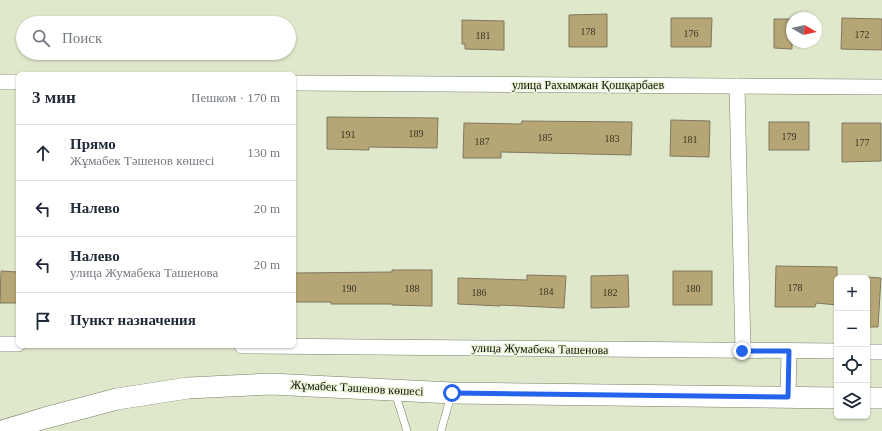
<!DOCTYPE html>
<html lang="ru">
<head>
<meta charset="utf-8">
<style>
  body { margin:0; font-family:Georgia,serif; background:#f6f6f7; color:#1f2937 }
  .controls { position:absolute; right:12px; bottom:12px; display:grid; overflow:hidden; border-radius:6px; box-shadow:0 1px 3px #0004 }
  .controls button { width:36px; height:36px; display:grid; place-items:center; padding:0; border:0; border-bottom:1px solid #e0e1e3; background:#fff; color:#1f2937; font:20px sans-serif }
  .compass { position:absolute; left:786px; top:12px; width:36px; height:36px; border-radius:50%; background:#fff; box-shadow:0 1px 3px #0004; rotate:99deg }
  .stop { position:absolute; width:12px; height:12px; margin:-9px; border:3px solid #2563eb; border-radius:50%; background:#fff }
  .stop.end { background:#2563eb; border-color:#fff; box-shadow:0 1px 4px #0008 }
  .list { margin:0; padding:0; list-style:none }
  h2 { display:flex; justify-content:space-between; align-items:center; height:52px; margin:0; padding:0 16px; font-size:17px }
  h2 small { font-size:13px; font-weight:400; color:#747a83 }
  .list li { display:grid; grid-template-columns:26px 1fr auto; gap:12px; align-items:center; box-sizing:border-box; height:56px; padding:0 16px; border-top:1px solid #e0e1e3 }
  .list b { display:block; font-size:15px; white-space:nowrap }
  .list p { margin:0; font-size:13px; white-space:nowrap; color:#747a83 }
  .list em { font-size:13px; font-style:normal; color:#747a83 }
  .icon { flex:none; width:22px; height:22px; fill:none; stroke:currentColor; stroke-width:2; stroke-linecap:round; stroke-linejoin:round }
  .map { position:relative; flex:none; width:882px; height:431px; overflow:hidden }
  .search { position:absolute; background:#fff; box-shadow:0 1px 3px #0004; left:16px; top:16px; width:280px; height:44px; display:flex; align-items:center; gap:10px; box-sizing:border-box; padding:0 14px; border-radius:22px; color:#747a83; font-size:15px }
  .panel { position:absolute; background:#fff; box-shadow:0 1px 3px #0004; left:16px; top:72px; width:280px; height:276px; border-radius:6px }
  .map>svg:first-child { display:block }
</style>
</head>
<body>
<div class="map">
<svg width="882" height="431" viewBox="0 0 882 431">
  <rect width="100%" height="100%" fill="#dfe8cb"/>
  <g fill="#b6a676" stroke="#80775d">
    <path d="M607 14V47H569V15Z"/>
    <path d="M671 18H712L711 47H671Z"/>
    <path d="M842 18 882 19V50L841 49Z"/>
    <path d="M774 19H792V49L774 48Z"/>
    <path d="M462 20 504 21V50L465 49V44H462Z"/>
    <path d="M327 117 438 118 437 148 369 147V150L327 149Z"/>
    <path d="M671 120 710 121 709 157 670 156Z"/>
    <path d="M522 121 632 122 631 155 501 152V158H463L464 123 521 124Z"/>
    <rect x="769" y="122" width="40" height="28"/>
    <path d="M842 123H881V161L842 162Z"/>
    <path d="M776 266 837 267V305L816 303 815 307H775Z"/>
    <path d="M392 270H432V306L392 305V304H331V302H294V273L392 272Z"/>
    <path d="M1 271 18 272V303H0Z"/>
    <rect x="673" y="271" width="39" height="34"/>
    <path d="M527 275 566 276 564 308 500 305V306L458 304V278L527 280Z"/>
    <path d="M628 275 629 307 591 308V276Z"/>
    <path d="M867 277 881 278 878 327H867Z"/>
  </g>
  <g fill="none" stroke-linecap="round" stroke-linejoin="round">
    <g stroke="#788066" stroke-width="8">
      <g id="service">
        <path d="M395 392 407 431"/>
        <path d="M441 431 451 395"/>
      </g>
    </g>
    <g stroke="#788066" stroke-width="16">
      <g id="minor">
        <path d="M0 82H18"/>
        <path d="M294 83 882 87"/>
        <path d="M737 86 743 351"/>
        <path d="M0 344H18"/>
        <path d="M242 346 837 351"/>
        <path d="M867 352H882"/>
        <path d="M788 397 789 351"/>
      </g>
    </g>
    <g stroke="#788066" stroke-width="22">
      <g id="secondary">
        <path d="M867 398H882"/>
        <path d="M2 431 45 418 117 399 188 388 271 384 452 393 837 398"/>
      </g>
    </g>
    <use href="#service" stroke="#fff" stroke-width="7"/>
    <use href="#minor" stroke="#fff" stroke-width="15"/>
    <use href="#secondary" stroke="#fff" stroke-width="21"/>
  </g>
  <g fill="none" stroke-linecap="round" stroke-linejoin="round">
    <path stroke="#2563eb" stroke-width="5" d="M452 393 788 397 789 351H742"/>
  </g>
  <g text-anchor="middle" stroke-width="3" stroke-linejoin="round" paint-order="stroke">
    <g font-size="10" fill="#373522">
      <text x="588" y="35">178</text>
      <text x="691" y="37">176</text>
      <text x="862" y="38">172</text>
      <text x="483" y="39">181</text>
      <text x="416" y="137">189</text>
      <text x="348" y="138">191</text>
      <text x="789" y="140">179</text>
      <text x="545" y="141">185</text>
      <text x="612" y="142">183</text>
      <text x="690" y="143">181</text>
      <text x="482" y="145">187</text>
      <text x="862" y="146">177</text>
      <text x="795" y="291">178</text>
      <text x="349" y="292">190</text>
      <text x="412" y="292">188</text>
      <text x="693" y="292">180</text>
      <text x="546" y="295">184</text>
      <text x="479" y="296">186</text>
      <text x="610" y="296">182</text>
    </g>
    <g font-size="12" fill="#0d0f06" stroke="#ecf5d8">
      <text x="588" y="89">улица Рахымжан Қошқарбаев</text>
      <text transform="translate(540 349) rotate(1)" y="4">улица Жумабека Ташенова</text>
      <text transform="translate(357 388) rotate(3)" y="4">Жұмабек Тәшенов көшесі</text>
    </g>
  </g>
</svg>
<div class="controls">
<button>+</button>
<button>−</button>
<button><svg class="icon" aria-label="locate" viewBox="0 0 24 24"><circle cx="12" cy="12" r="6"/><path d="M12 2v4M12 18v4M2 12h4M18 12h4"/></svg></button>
<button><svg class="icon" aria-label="layers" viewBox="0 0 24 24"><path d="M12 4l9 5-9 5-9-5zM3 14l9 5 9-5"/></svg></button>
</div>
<svg class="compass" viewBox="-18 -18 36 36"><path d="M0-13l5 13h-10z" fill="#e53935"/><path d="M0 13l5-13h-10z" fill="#747a83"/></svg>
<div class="stop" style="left:452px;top:393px"></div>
<div class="stop end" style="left:742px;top:351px"></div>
<div class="search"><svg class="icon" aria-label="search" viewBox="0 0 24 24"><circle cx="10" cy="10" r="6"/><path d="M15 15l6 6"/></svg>Поиск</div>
<section class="panel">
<h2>3 мин<small>Пешком · 170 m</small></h2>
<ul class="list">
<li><svg class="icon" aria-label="ahead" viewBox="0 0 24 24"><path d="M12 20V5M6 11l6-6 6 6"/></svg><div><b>Прямо</b><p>Жұмабек Тәшенов көшесі</p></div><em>130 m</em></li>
<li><svg class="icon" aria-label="left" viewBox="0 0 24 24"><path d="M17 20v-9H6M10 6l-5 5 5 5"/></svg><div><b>Налево</b></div><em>20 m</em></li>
<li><svg class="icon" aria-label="left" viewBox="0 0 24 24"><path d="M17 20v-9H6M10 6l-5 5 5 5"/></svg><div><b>Налево</b><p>улица Жумабека Ташенова</p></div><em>20 m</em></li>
<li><svg class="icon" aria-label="arrive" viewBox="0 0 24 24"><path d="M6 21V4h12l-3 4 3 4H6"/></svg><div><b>Пункт назначения</b></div></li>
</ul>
</section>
</div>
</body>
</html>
